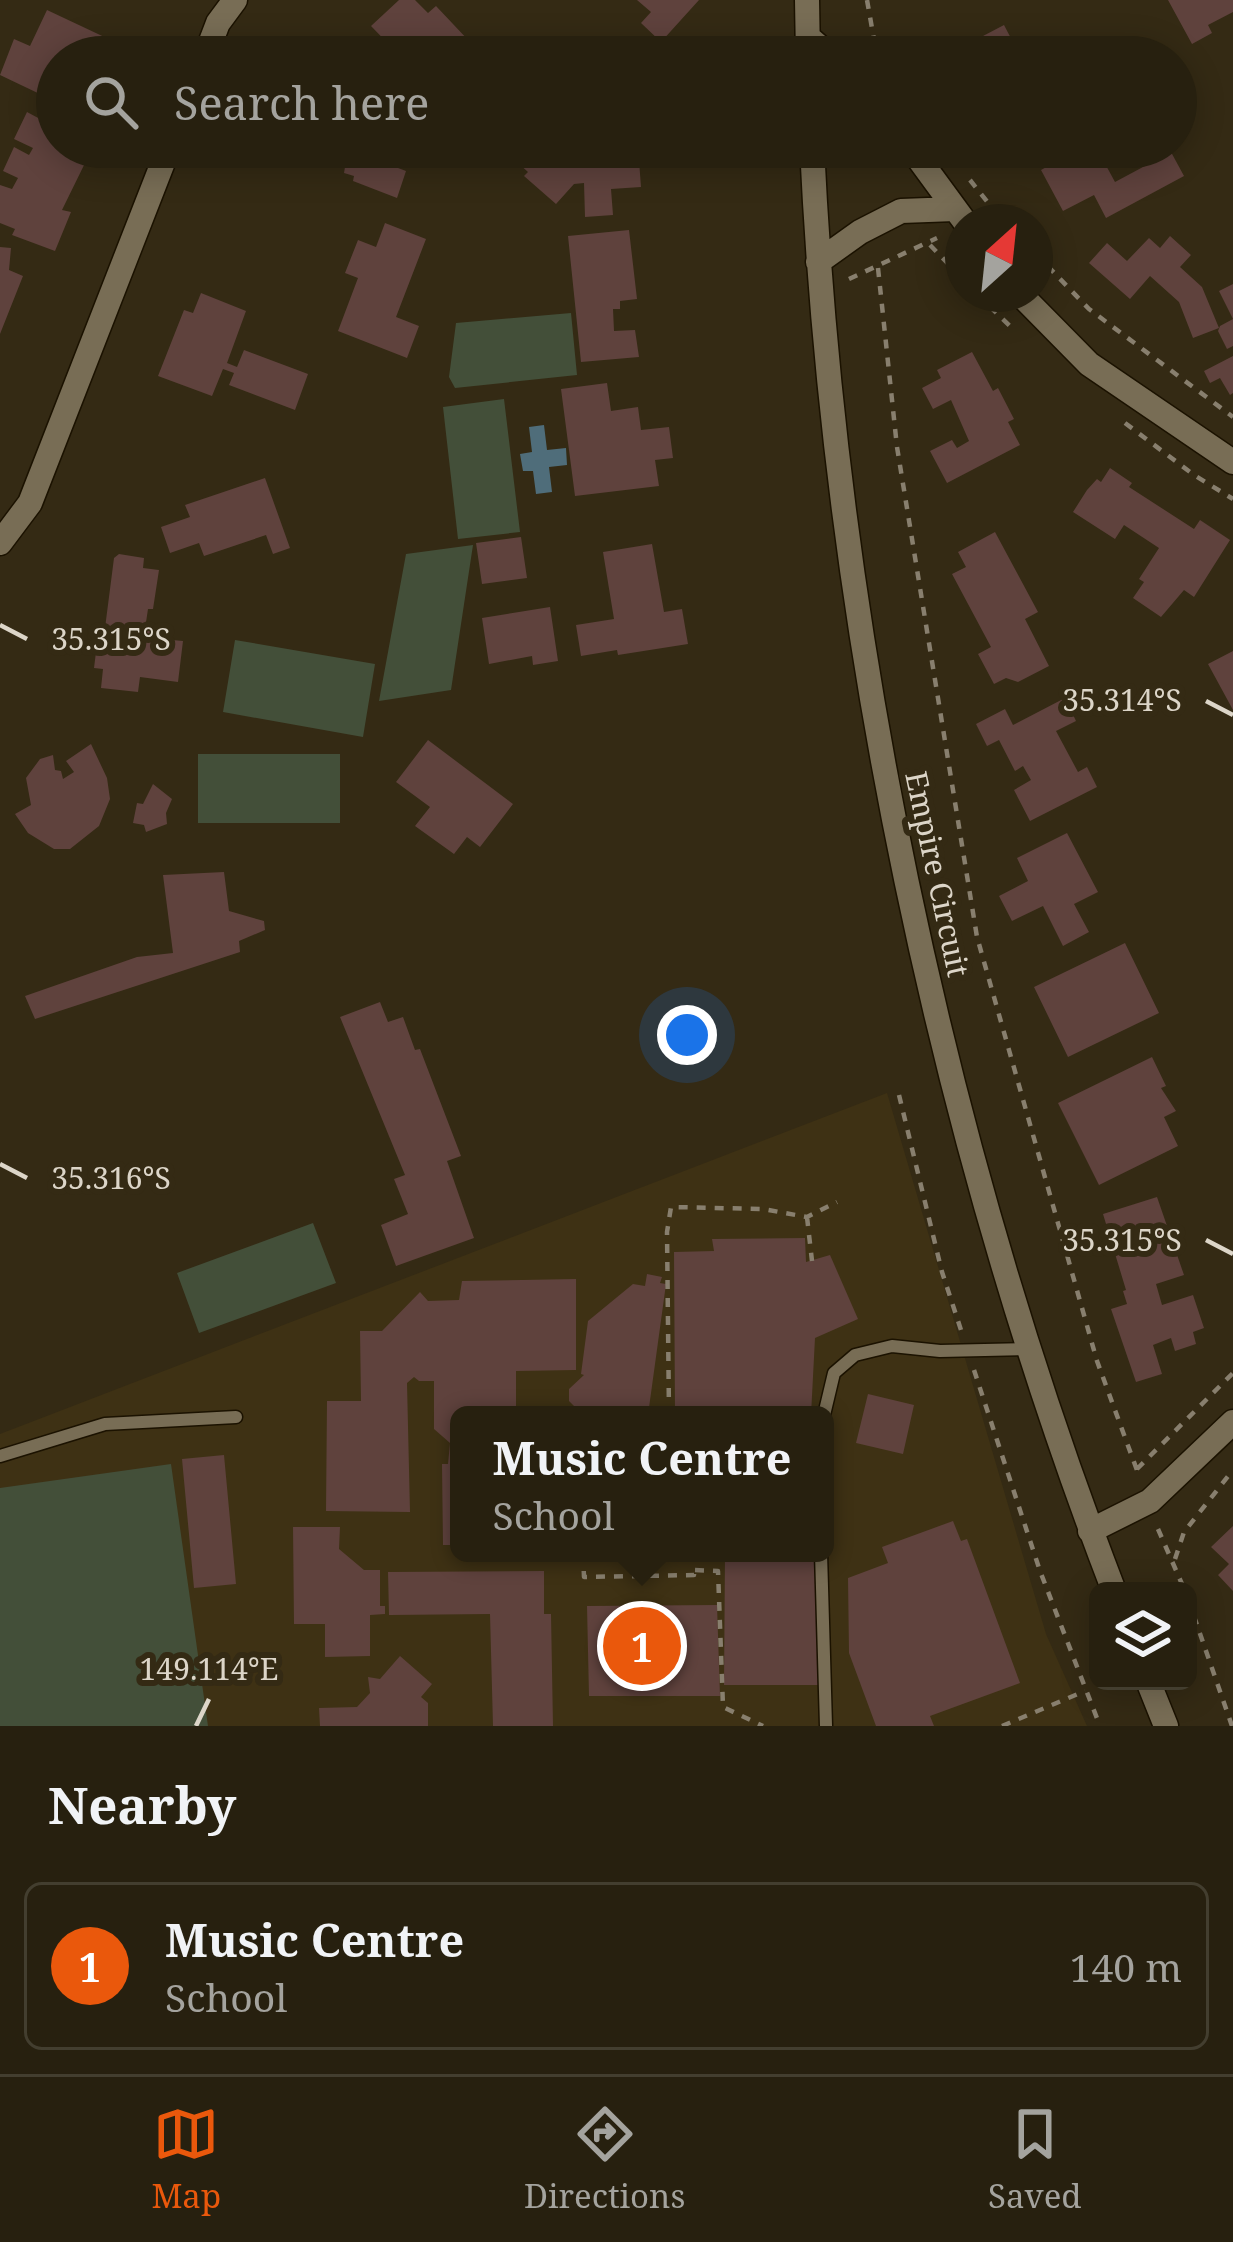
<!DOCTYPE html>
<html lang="en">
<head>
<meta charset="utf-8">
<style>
	body { margin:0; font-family:"Noto Serif",serif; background:#332d1d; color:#f1f3f6 }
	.controls { position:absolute; right:36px; bottom:36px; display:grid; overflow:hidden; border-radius:18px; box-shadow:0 6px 30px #0003 }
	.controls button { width:108px; height:108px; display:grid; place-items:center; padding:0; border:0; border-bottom:3px solid #433e2f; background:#27200f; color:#f1f3f6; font:60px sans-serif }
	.compass { position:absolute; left:945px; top:204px; width:108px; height:108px; border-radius:50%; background:#27200f; box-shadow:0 6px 30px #0003; rotate:27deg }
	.you { position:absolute; left:687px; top:1035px; width:42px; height:42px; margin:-30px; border:9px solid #fff; border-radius:50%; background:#1a73e8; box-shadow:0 0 0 18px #1a73e833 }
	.badge { display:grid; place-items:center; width:78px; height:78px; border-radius:50%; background:#ea580c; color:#fff; font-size:39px; font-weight:700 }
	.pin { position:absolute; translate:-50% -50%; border:6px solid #fff; box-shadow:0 3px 12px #0006 }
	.popup { position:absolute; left:450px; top:1406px; width:384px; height:156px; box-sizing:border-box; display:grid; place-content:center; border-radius:18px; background:#27200f; filter:drop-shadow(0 3px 9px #0005); font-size:39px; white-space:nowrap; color:#a4a39e }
	.popup b { font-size:45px; color:#f1f3f6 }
	.popup::after { content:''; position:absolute; left:50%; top:100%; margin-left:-24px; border:24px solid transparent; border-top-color:#27200f }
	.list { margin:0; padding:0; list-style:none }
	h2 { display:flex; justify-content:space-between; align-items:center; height:156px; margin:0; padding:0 48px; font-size:51px }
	h2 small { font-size:39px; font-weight:400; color:#a4a39e }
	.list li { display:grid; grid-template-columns:78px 1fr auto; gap:36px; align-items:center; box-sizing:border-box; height:168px; margin:0 24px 24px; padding:0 24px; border:3px solid #433e2f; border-radius:18px }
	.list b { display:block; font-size:45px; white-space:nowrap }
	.list p { margin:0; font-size:39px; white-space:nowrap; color:#a4a39e }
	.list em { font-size:39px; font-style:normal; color:#a4a39e }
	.icon { flex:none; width:66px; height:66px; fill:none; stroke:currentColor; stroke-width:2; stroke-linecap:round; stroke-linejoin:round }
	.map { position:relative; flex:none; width:1233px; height:1726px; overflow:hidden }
	.search { position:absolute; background:#27200f; box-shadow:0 6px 30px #0003; left:36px; right:36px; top:36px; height:132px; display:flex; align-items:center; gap:30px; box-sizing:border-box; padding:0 42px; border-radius:66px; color:#a4a39e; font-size:45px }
	.sheet { height:348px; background:#27200f }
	nav { display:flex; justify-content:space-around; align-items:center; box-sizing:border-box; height:168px; border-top:3px solid #433e2f; background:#27200f; font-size:33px; color:#a4a39e }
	nav a { display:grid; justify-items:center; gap:6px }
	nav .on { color:#ea580c }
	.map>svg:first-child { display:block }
</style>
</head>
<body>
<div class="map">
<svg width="1233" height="1726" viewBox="0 0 1233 1726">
	<rect width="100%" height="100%" fill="#342a14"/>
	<path fill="#3e3114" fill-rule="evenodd" d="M887,1093L1046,1634L1087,1726H0V1434ZM459,1415H825V1553H459Z"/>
	<path fill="#434f39" d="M571,313L577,375L455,388L449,377L456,323Z
		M504,399L520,532L458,539L443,407Z
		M473,545L451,690L379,701L406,554Z
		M235,640L375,664L363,737L223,712Z
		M198,754H340V823H198Z
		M313,1223L336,1283L199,1333L177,1273Z
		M171,1464L208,1726H0V1488Z"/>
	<path fill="#4f6d7a" d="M544,425L547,450L566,448L567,465L549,467L552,492L536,494L533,471H523L520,454L532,452L529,427Z"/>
	<path fill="#5f423d" d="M399,0H415L428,13L436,6L470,42L454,57H401L371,26Z
		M637,0H699L661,42L641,23L651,12Z
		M1168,0H1233V12L1208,25L1212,33L1192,44Z
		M47,10L132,50L129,57H57V96L46,91L44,96L0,75L14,39L30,46Z
		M1004,25L1015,46L1010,48L1015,57H968L962,47Z
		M27,112L57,128V147H67L87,159L62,210L71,212L55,251L12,235L15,229L0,223V185L12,189L18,178L3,171L14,147L29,155L33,148L14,139Z
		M275,147H367L361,154L406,171L397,198L353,181L354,176L344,173L345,167L333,164L328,168Z
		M531,147H556L574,162H583L582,148L638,147L641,187L611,189L613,215L585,217L584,183L574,184L556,204L524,176L528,172L517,162Z
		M1043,147H1096L1115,182L1171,152L1184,176L1106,218L1094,195L1063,211L1041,170L1050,165Z
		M385,223L426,239L396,317L419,326L407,358L338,331L358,278L345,273L358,240L376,247Z
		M629,230L637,299L620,301V309H613L614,331L635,330L639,357L581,362L568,236Z
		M1170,236L1191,255L1180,267L1202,287L1219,328L1193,338L1179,302L1150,276L1130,299L1089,263L1107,243L1127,261L1149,238L1160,248Z
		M0,247L11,248L9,270L23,276L0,334Z
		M1233,284V346L1227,349L1218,331L1220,326L1233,319L1219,291Z
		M201,293L246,311L227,363L237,367L244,350L308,374L295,410L229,385L234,373L223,369L212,396L158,376L184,310L193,313Z
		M972,352L993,391L998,388L1014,419L1008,422L1020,445L947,483L930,451L952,440L957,448L969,441L951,400L933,409L922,388L941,378L937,370Z
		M1233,356V393L1230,395L1220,378L1210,383L1204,371Z
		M607,383L611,411L638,407L641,430L669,427L673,458L655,460L659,486L575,496L561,389Z
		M1110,468L1132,483L1129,487L1194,529L1200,520L1230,540L1194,597L1184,590L1161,617L1133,598L1144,582L1139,579L1159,548L1124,525L1115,539L1073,512L1087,490L1097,479L1101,482Z
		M265,478L290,548L273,554L266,535L204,556L199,543L170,553L161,527L190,517L185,505Z
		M995,532L1038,612L1025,619L1049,666L1018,682L1006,678L994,684L978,654L991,647L952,574L966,567L958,552Z
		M521,537L527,578L482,584L476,543Z
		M652,544L664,612L682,609L688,644L618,655L617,650L581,656L576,625L614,619L603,552Z
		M119,554L144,558L143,568L159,570L153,609H148L145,629L154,630L161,639L183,641L178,682L140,677L138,692L101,688L103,669L94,668L99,628H105L114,558Z
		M550,607L558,661L533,665L532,656L489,664L482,618Z
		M1233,651V710L1208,664Z
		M1065,698L1076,721L1056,731L1078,772L1087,767L1097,787L1030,821L1014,790L1031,780L1023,766L1015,771L999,740L987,746L976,724L1005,709L1013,725Z
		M428,740L513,804L480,847L467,837L454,854L415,826L430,807L396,782Z
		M91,744L107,778L110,799L99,826L70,849H54L28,833L15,814L31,805L26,778L40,759L53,755L55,770L61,771L63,779L74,772L66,761Z
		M153,784L172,799L166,813L167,824L146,832L144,825L133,823L137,803L143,804Z
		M1067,833L1098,892L1074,904L1089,932L1063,946L1043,906L1012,921L999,896L1028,881L1017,858Z
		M224,872L229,911L264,921L265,930L239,941L240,952L35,1019L25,996L137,957L173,953L163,875Z
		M1125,943L1159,1013L1068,1057L1034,987Z
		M380,1002L388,1022L403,1017L415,1050L420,1049L461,1156L447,1161L474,1238L396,1266L381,1225L408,1214L394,1179L405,1175L340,1017Z
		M1152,1057L1166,1086L1161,1088L1176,1111L1164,1117L1178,1146L1099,1185L1058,1103Z
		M1157,1197L1184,1275L1156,1284L1162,1305L1193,1295L1204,1328L1193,1332L1196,1344L1175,1351L1171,1338L1153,1345L1162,1374L1136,1382L1111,1309L1127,1304L1123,1291L1126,1290L1103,1214Z
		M805,1238L806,1262L830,1255L858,1319L815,1338L811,1415H675L674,1252L714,1251L712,1239Z
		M647,1274L662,1277L660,1283L666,1284L648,1415L592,1414L577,1409L569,1401V1389L584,1375L581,1374L588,1321L633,1284L645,1286Z
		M576,1279V1370L516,1371V1415H459V1545H443L442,1464H448L450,1443L434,1429V1381H419L414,1377L407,1383L410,1512L326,1511L327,1401H361L360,1331H382L420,1292L428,1301L459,1300L462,1281Z
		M868,1394L914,1405L903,1454L856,1443Z
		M224,1455L236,1584L194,1588L182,1459Z
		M953,1521L961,1541L967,1539L1020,1683L930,1716L934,1726H876L849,1653L848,1578L888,1563L882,1547Z
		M1233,1526V1591L1218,1575L1229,1564L1211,1547Z
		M293,1527H340L339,1549L364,1570H380V1606H385V1614L370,1615V1656L325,1657V1624H294Z
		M725,1553H816L818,1685H724Z
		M544,1571V1614H551L553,1726H493L490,1614L389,1615L388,1572Z
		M717,1605L720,1696H589L587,1606Z
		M400,1656L432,1684L421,1697L428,1703V1726H320L319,1708L357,1707L370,1693L368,1677L380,1679Z"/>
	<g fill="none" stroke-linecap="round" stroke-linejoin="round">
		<g stroke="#1b1200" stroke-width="15">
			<path id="lane" d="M824,1415L834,1373L855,1355L892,1346L940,1351L1031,1349
				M0,1456L105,1424L236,1417
				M821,1553L826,1726"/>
		</g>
		<g stroke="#1b1200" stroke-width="27">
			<path id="street" d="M807,0L808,57
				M808,37L831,57
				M205,57L218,23L235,0
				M812,147C835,630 940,1139 1114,1591
				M910,147L965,222
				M818,262L860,232L901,211L955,209
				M1020,294L1089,364L1233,462
				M0,543L30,503L169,147
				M1090,1531L1150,1501L1233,1422
				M1148,1681L1166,1726"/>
		</g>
		<path stroke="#887f6e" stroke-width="4.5" stroke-dasharray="9 9" stroke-linecap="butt" d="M867,0L875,45L882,57
			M970,180L993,209L989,211
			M993,209L1006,222
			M930,245L963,279
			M1035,253L1089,309L1233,417
			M878,268L897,447L977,937L1097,1361L1138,1473
			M849,279L937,238
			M977,294L1015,331
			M1125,423L1194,475L1233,499
			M899,1095L942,1272L961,1330
			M807,1217L812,1261
			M974,1370L1040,1571L1100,1726
			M669,1415L667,1232L671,1207L763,1209L807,1217L837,1202
			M1137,1469L1233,1373
			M1158,1529L1185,1591
			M552,1553V1564
			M583,1553L584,1577L694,1575V1571
			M694,1553V1570L718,1571L723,1707L763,1726
			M1175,1559L1184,1532L1233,1470
			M1188,1599L1232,1726
			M1002,1726L1085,1691"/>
		<use href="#lane" stroke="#786d55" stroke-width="12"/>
		<use href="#street" stroke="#786d55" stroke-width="24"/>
	</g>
	<path fill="none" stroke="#dcd5c8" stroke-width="4.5" d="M0,625L27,639M1206,701L1233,715M0,1164L27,1178M1206,1240L1233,1254M196,1726L209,1699"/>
	<g text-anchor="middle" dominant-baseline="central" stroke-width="12" stroke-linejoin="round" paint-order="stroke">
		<g font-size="30" fill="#dcd5c8" stroke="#342a14">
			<text transform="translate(938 874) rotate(78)">Empire Circuit</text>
		</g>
	</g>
	<g font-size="30" text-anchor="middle" fill="#dcd5c8" stroke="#342a14" stroke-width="12" stroke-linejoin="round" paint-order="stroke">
		<text x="111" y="650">35.315°S</text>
		<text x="1122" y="711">35.314°S</text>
		<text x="111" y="1189">35.316°S</text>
		<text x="1122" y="1251">35.315°S</text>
		<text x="209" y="1680">149.114°E</text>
	</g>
</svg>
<div class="controls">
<button><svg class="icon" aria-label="layers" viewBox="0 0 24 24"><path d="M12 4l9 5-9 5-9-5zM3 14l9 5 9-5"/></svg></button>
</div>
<svg class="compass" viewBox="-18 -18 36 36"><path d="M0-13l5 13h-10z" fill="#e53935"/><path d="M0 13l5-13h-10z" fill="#a4a39e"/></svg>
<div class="you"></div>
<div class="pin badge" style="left:642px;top:1646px">1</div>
<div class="popup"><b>Music Centre</b>School</div>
<div class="search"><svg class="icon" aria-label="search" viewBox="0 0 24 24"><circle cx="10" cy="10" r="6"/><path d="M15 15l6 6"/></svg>Search here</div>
</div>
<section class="sheet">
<h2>Nearby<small></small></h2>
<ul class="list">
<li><span class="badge">1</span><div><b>Music Centre</b><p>School</p></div><em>140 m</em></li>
</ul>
</section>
<nav>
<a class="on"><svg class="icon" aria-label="map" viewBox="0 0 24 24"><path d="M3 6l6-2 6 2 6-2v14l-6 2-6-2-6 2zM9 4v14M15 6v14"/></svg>Map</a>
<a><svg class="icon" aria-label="directions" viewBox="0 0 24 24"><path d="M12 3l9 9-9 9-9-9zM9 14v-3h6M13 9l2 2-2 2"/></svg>Directions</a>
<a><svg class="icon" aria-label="saved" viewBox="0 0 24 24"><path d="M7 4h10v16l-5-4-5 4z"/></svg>Saved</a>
</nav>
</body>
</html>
